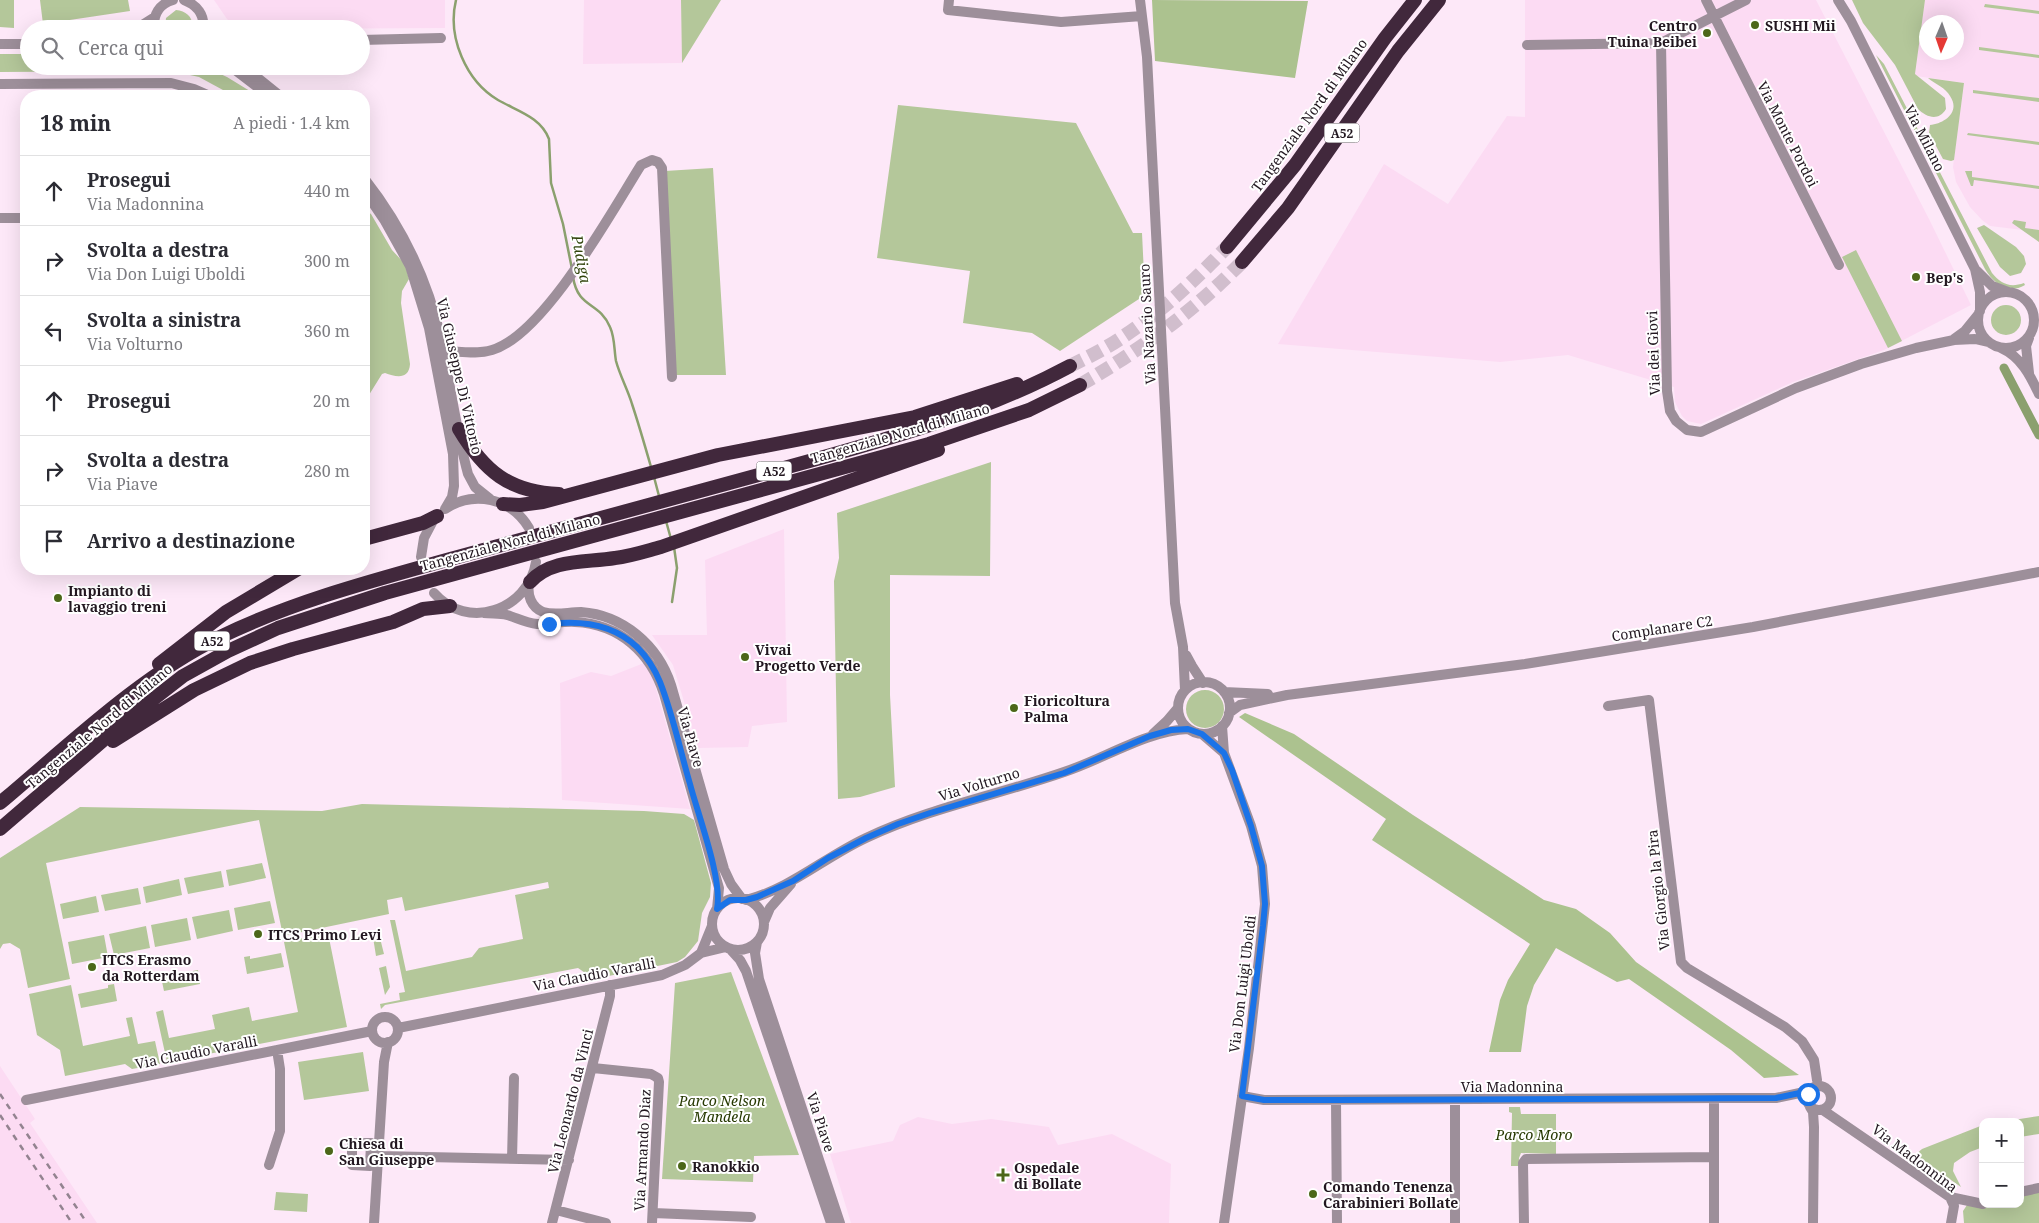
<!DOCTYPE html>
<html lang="it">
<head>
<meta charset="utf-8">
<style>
	body { margin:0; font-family:"Noto Serif",serif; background:#f2f2f3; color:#2b2b33 }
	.controls { position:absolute; right:15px; bottom:15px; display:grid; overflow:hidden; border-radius:10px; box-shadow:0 5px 20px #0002 }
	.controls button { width:45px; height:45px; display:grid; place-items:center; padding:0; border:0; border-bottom:1px solid #e1e1e2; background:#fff; color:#2b2b33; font:25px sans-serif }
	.compass { position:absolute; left:1919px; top:15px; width:45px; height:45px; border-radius:50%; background:#fff; box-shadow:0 5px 20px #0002; rotate:182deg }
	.stop { position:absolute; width:15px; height:15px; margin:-11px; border:4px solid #1a73e8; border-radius:50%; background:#fff }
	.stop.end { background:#1a73e8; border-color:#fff; box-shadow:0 1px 5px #0008 }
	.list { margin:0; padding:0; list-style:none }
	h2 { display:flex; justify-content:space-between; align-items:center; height:65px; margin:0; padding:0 20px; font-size:21px }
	h2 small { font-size:16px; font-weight:400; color:#7c7c81 }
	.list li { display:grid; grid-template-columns:32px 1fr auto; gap:15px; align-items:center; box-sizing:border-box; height:70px; padding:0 20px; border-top:1px solid #e1e1e2 }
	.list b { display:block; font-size:19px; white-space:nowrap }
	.list p { margin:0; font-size:16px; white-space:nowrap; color:#7c7c81 }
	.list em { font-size:16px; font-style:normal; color:#7c7c81 }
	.icon { flex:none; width:28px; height:28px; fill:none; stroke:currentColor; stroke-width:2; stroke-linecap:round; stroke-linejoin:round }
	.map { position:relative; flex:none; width:2039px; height:1223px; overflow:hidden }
	.search { position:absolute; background:#fff; box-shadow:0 5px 20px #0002; left:20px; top:20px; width:350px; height:55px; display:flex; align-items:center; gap:12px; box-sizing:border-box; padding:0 18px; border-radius:28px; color:#7c7c81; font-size:19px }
	.panel { position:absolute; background:#fff; box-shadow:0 5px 20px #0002; left:20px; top:90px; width:350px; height:485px; border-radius:20px }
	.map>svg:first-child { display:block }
</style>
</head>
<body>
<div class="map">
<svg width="2039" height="1223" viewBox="0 0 2039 1223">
	<rect width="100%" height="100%" fill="#fde8f8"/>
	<path fill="#fcdbf3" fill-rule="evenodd" d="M214,0H445V28L238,29L227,19Z
		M584,0H681L682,63L583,64Z
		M1525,0H1816L1929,219L1971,305L1884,350L1793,382L1701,424L1687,421L1682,416L1675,402L1674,387L1568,355L1500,362L1278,344L1384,164L1448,204L1507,116L1525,117Z
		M1925,0H2039V242L2023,230L1990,226L1982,220L1970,207L1956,182L1953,167L1964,83L1916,76L1915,74ZM1926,22H1956V52H1926Z
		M784,529L787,722L752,726L748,747L698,748L673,665L652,635H707L705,560Z
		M644,663L651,671L690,809L562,800L560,683L591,672L611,676Z
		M0,1066L35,1119L30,1123L97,1223H0Z
		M918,1117L952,1124L991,1119L1049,1127L1058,1145L1112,1134L1171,1164L1169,1223H851L830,1154L893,1141L900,1125Z"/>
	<path fill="#b4c79a" d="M0,0H14V28L0,27Z
		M40,0H128L130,11L43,24Z
		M681,0H721L682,63Z
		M1852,0H1925L1915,74L1945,98L1946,109C1939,121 1927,118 1918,109L1895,65L1863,23Z
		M1985,4L2039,11V14L1984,7Z
		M176,10C187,11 194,18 192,29H165L166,18Z
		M1979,47L2039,55V58L1979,50Z
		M0,54H29V66H203L227,77L258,96H234L199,77L172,71L0,72Z
		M1876,55L1884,64L1992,273C2001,284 2010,288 2024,283L2025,285C2008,295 1994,284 1985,269Z
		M1928,78L1964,83L1954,160L1951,161L1943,159L1929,133L1930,125C1944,124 1961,112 1950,96C1946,88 1935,84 1928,78Z
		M1973,90L2039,98V102L1973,93Z
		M898,105L1076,123L1133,233H1142L1145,295L1060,351L1032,333L963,323L970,271L877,258Z
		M1968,133L2039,142V145L1967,135Z
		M713,168L726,375H675L665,171Z
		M1965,171H1972V177L2039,186V189L1974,180L1973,186H1971Z
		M364,209L371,214L392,250L405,264L409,279L402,291L401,303L410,364C409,380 396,377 385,373L382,374L364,403Z
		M2014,220L2026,222L2025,228L2039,230V242L2012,223Z
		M1984,225L2016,247L2024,256L2026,264L2021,273L2010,276L2000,267L1977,228Z
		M1856,250L1902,341L1888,348L1842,257Z
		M1991 320a15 15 0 1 1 30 0a15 15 0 1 1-30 0Z
		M991,462L990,576L890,575V695L895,787L860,797L838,799L834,581L839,558L837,513Z
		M1186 709a19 19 0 1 1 38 0a19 19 0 1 1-38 0Z
		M362,804L644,811L684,814L694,820L711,883L710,897L702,913L698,941L685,957L677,962L594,979L578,968L385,1005L381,1009L380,1004L400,1000L399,993L405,992L390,920H395L406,971L472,957L479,948L523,939L515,895L549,888L548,882L405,911L402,897L387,900L389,914L283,936L259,820L46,863L70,979L28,988L20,949L10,943L3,944L0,949V858L80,807L322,811Z
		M262,863L266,878L229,886L226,870Z
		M221,871L224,887L188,894L184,878Z
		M179,879L182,895L146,903L143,887Z
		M138,888L141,904L105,911L101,895Z
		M96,896L99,912L63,919L60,904Z
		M270,901L275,923L238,930L234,908Z
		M229,910L233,931L197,939L192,917Z
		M187,918L191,940L155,947L151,925Z
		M146,926L150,948L114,955L109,934Z
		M378,930L384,954L376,956L372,931Z
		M328,933L347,1027L167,1062L156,1012L163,1010L169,1038L215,1029L212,1015L249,1007L252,1021L298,1012L284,942Z
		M104,935L108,957L72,964L68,942Z
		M281,953L284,967L247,974L244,957L250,956V959Z
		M386,966L390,987L385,995L379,968Z
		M198,970L200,984L164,991L161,977Z
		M731,972L799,1155L754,1156L753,1182L662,1179L675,983Z
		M114,984L117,1001L81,1008L78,994L108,988V985Z
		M71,985L83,1046L130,1036L126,1018L132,1017L138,1044L155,1041L160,1064L132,1069L125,1064L65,1076L60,1050L37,1035L29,994Z
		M363,1052L369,1091L304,1100L298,1062Z
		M1509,1107H1520L1521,1114H1556V1154L1521,1153L1519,1158V1166H1511L1512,1113L1509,1112Z
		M2039,1116V1134L2020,1137V1122H2001Z
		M1983,1125V1147L1970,1152L1954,1163L1953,1171L1961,1187L1915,1155L1922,1149Z
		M2039,1190V1223H1964L1963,1211L1967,1205L1984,1208L1994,1204H2020V1194Z
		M276,1192L308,1194L307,1212L274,1210Z"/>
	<path fill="#acc28f" d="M1152,0L1308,1L1295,78L1155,61Z
		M1245,713L1294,734L1413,815L1544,900L1576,909L1610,933L1636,962L1799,1075L1764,1078L1731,1050L1629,979L1617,982L1556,948L1534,985L1527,1006L1521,1052H1489L1500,1000L1508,980L1530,944L1372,840L1386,819L1239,717Z"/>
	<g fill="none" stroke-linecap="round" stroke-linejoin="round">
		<path stroke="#8ba06e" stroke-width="2.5" d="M456,0C447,37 466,81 498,100C517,111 541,117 549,139L551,183L563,224L572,269
			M573,277C578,309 599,301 610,327C615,338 614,350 616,361C620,376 628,390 632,404C639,425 645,446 651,467
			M654,477L659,496
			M666,521L671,539
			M672,602L677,568L674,547"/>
		<path stroke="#8ba06e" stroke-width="9" d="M2004,368L2039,435"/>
		<path stroke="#d1becd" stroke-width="14" stroke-dasharray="14 7" stroke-linecap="butt" d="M1070,366C1088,357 1107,348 1124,336C1162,311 1195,280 1227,247
			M1080,385C1139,351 1194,311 1242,262"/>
		<path stroke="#9d8f9a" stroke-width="10" d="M184,0C197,5 205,15 203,29
			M949,0L948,10L1061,22L1142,16
			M1140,0L1147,57L1175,603L1183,647L1185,690
			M1706,0L1839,265
			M1838,0L1851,21L1975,269L1980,292V311
			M136,29L155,17
			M154,29C153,15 159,4 173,0
			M361,40L441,38
			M1661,43L1667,391L1670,411L1676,421L1687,430L1701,432L1796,388L1861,364L1916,348L1954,340L1975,339L1988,342
			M0,44H29
			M1527,45L1661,43L1746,0
			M230,66L269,96
			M243,66L280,96
			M0,84L171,83L194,89L210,96
			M364,178C401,225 428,280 441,339C450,383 456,430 468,474L475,487L490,499
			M364,190L385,221L410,266L429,328L453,454L454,486L452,497L445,509
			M0,218H26
			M1977,271L1992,286L2008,292
			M1978 320a28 28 0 1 1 56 0a28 28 0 1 1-56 0Z
			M1954,339L1965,331L1978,315
			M2001,348C2021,357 2030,375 2039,394
			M443,351C459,351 476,355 492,350C544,335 612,211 641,165L652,160L658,162L662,168L672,377
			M2029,373L2026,346L2029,338
			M445,509C474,490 511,498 529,528
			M421,557L424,538L434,519
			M529,583C527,595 531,607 543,612C555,616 568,612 581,612C623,615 658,645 671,685L724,869L731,884L742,899
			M434,593C467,631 528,611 536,562
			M484,613C492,614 500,613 507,615C517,618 526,623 537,624C550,625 562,621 575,622C620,624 651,653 664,694L719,888L717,909
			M1186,655L1192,666L1203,683
			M1178 708a26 26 0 1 1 52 0a26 26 0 1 1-52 0Z
			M1224,692L1268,694
			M1608,706L1649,700L1681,962L1687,968L1785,1027L1802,1041L1814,1060L1817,1080
			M1229,713L1240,705L1287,695L1525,664L1753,627L2039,572
			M1222,726L1224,753L1251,826L1262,866L1265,904L1249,1048L1224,1223
			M1153,734L1167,721L1178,708
			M1202,734L1224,753
			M712 924a26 26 0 1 1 52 0a26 26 0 1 1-52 0Z
			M746,900C790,889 825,857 866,838C929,808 998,795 1064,772C1104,759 1146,731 1188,729
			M764,922L770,908L791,884
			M757,942L755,953L759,979L840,1223
			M730,949L740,960L746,971L831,1223
			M701,953L712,926
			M372 1030a13 13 0 1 1 26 0a13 13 0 1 1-26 0Z
			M398,1028L662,975L685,965L701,953L726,947
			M593,1068L651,1074L658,1078L659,1082L652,1223
			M1807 1098a12 12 0 1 1 24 0a12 12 0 1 1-24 0Z
			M1242,1096L1264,1100L1724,1098H1776L1809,1091
			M1714,1099V1223
			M26,1100L372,1031
			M1336,1100L1337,1223
			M1455,1100V1223
			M1810,1107L1813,1112L1814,1127L1813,1223
			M1823,1110L1950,1197L1954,1206L1951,1223
			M352,1143H371L370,1166L352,1165Z
			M378,1156L569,1160
			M512,1159L514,1078
			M269,1165L280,1131V1069L277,1050
			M2020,1192L2039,1188
			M1950,1197L1983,1204
			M556,1210L606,1223
			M653,1213L751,1217
			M374,1223L384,1062L388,1042
			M552,1223L610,996V985
			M1524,1223L1523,1163L1526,1159L1714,1157"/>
		<path stroke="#41283c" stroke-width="14" d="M1227,247L1295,165L1385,38L1415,0
			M1242,262L1288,208L1398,51L1439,0
			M459,429C484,471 509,492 559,494
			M503,504L520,505L543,502L718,455L915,417L1017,384
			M364,539L423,523L437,516
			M530,582C552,558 586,563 615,558C631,556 646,551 661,547L938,450
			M159,664L226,612L298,569
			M113,741L194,690L250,663L293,649L393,622L423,609L450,606
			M0,803C68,746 140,676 220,637C294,601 375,580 454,558C558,530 662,501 766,473C870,444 975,417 1070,366
			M0,829L129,718L183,676L228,651L278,628L385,593L929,444L1029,410L1080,385"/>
		<path stroke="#938390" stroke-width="2.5" stroke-dasharray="6 6" stroke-linecap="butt" d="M0,1094L87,1223
			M0,1115L72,1223"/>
	</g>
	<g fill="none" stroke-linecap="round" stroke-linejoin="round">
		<path stroke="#1a73e8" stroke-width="6" d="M549,624C581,620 613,624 637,647C647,657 655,670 660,682C673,715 680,750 690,784C698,815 723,880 717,909L730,900H746L757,897L793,881L828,858L866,838L898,824L930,813L1064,773L1150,736L1171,730L1188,729L1202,734L1216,746L1224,753L1232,770L1251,826L1262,866L1265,904L1263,926L1242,1096L1264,1100H1336L1776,1098L1809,1091L1808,1094"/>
	</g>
	<g fill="#4c6719" stroke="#fff" stroke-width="2">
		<circle cx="1755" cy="25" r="5"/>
		<circle cx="1707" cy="33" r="5"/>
		<circle cx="1916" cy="277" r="5"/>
		<circle cx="58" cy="598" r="5"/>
		<circle cx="745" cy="657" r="5"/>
		<circle cx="1014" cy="708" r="5"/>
		<circle cx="258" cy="934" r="5"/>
		<circle cx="92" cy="967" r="5"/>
		<circle cx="329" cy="1151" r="5"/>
		<circle cx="682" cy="1166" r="5"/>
		<path d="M1000.5 1167.5h5v5h5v5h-5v5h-5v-5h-5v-5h5z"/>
		<circle cx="1313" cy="1194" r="5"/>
	</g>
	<g text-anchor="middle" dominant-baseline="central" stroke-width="4" stroke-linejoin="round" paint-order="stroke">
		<g fill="#fff" stroke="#645d63" stroke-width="1">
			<rect x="1324.5" y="123.5" width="35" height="19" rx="4"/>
			<rect x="756.5" y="461.5" width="35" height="19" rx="4"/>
			<rect x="194.5" y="631.5" width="35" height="19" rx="4"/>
		</g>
		<g font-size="12" font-weight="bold" fill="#221720">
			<text x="1342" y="133">A52</text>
			<text x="774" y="471">A52</text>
			<text x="212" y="641">A52</text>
		</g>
		<g font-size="14" font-weight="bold" fill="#221720" stroke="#fff" text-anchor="start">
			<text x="1697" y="25" text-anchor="end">Centro<tspan x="1697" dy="16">Tuina Beibei</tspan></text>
			<text x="1765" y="25">SUSHI Mii</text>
			<text x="1926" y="277">Bep's</text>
			<text x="68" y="590">Impianto di<tspan x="68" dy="16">lavaggio treni</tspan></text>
			<text x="755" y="649">Vivai<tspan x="755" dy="16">Progetto Verde</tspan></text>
			<text x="1024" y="700">Fioricoltura<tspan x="1024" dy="16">Palma</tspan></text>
			<text x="268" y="934">ITCS Primo Levi</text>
			<text x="102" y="959">ITCS Erasmo<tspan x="102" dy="16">da Rotterdam</tspan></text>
			<text x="339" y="1143">Chiesa di<tspan x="339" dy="16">San Giuseppe</tspan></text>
			<text x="692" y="1166">Ranokkio</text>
			<text x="1014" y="1167">Ospedale<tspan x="1014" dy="16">di Bollate</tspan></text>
			<text x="1323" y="1186">Comando Tenenza<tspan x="1323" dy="16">Carabinieri Bollate</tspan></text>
		</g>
		<g font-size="14" fill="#221720" stroke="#fff">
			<text transform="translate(1309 115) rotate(-54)">Tangenziale Nord di Milano</text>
			<text transform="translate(1788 134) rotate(63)">Via Monte Pordoi</text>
			<text transform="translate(1925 138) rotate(63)">Via Milano</text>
			<text transform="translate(1147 324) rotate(-93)">Via Nazario Sauro</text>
			<text transform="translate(1653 353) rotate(-92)">Via dei Giovi</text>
			<text transform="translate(460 376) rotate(77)">Via Giuseppe Di Vittorio</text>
			<text transform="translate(900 433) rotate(-16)">Tangenziale Nord di Milano</text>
			<text transform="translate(510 542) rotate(-15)">Tangenziale Nord di Milano</text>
			<text transform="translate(1662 628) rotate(-9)">Complanare C2</text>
			<text transform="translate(99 726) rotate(-40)">Tangenziale Nord di Milano</text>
			<text transform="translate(691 737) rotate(74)">Via Piave</text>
			<text transform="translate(979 784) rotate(-17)">Via Volturno</text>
			<text transform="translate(1658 890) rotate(-96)">Via Giorgio la Pira</text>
			<text transform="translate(594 974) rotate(-11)">Via Claudio Varalli</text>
			<text transform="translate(1242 984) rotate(-83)">Via Don Luigi Uboldi</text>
			<text transform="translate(196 1052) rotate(-11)">Via Claudio Varalli</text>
			<text x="1512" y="1086">Via Madonnina</text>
			<text transform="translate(570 1101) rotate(-76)">Via Leonardo da Vinci</text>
			<text transform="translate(821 1122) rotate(72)">Via Piave</text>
			<text transform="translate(642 1150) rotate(-87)">Via Armando Diaz</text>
			<text transform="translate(1915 1158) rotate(37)">Via Madonnina</text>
		</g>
		<g font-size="14" font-style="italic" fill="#263800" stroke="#fff">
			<text x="722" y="1100">Parco Nelson<tspan x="722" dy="16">Mandela</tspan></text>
			<text x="1534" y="1134">Parco Moro</text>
		</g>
		<g font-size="15" font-style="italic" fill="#31440c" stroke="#fff">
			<text transform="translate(582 259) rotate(79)">Pudiga</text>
		</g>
	</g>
</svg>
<div class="controls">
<button>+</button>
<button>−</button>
</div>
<svg class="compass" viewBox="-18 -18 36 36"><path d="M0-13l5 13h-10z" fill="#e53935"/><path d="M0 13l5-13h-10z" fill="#7c7c81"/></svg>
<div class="stop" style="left:1808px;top:1094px"></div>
<div class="stop end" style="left:549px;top:624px"></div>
<div class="search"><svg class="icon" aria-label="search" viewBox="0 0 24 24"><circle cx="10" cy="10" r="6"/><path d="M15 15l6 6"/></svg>Cerca qui</div>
<section class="panel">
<h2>18 min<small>A piedi · 1.4 km</small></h2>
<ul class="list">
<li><svg class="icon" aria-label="ahead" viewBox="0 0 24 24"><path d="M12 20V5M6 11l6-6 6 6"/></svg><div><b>Prosegui</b><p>Via Madonnina</p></div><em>440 m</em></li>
<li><svg class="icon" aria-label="right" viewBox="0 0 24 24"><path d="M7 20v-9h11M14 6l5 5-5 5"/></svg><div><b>Svolta a destra</b><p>Via Don Luigi Uboldi</p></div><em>300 m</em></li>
<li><svg class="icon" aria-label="left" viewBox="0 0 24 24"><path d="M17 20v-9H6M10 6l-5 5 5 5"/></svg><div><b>Svolta a sinistra</b><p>Via Volturno</p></div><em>360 m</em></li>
<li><svg class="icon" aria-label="ahead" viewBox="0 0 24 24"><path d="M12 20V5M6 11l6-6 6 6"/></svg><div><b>Prosegui</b></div><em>20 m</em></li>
<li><svg class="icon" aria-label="right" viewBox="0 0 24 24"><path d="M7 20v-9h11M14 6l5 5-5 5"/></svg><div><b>Svolta a destra</b><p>Via Piave</p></div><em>280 m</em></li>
<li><svg class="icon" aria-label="arrive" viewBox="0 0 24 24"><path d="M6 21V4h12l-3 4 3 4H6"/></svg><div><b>Arrivo a destinazione</b></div></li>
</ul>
</section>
</div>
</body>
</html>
